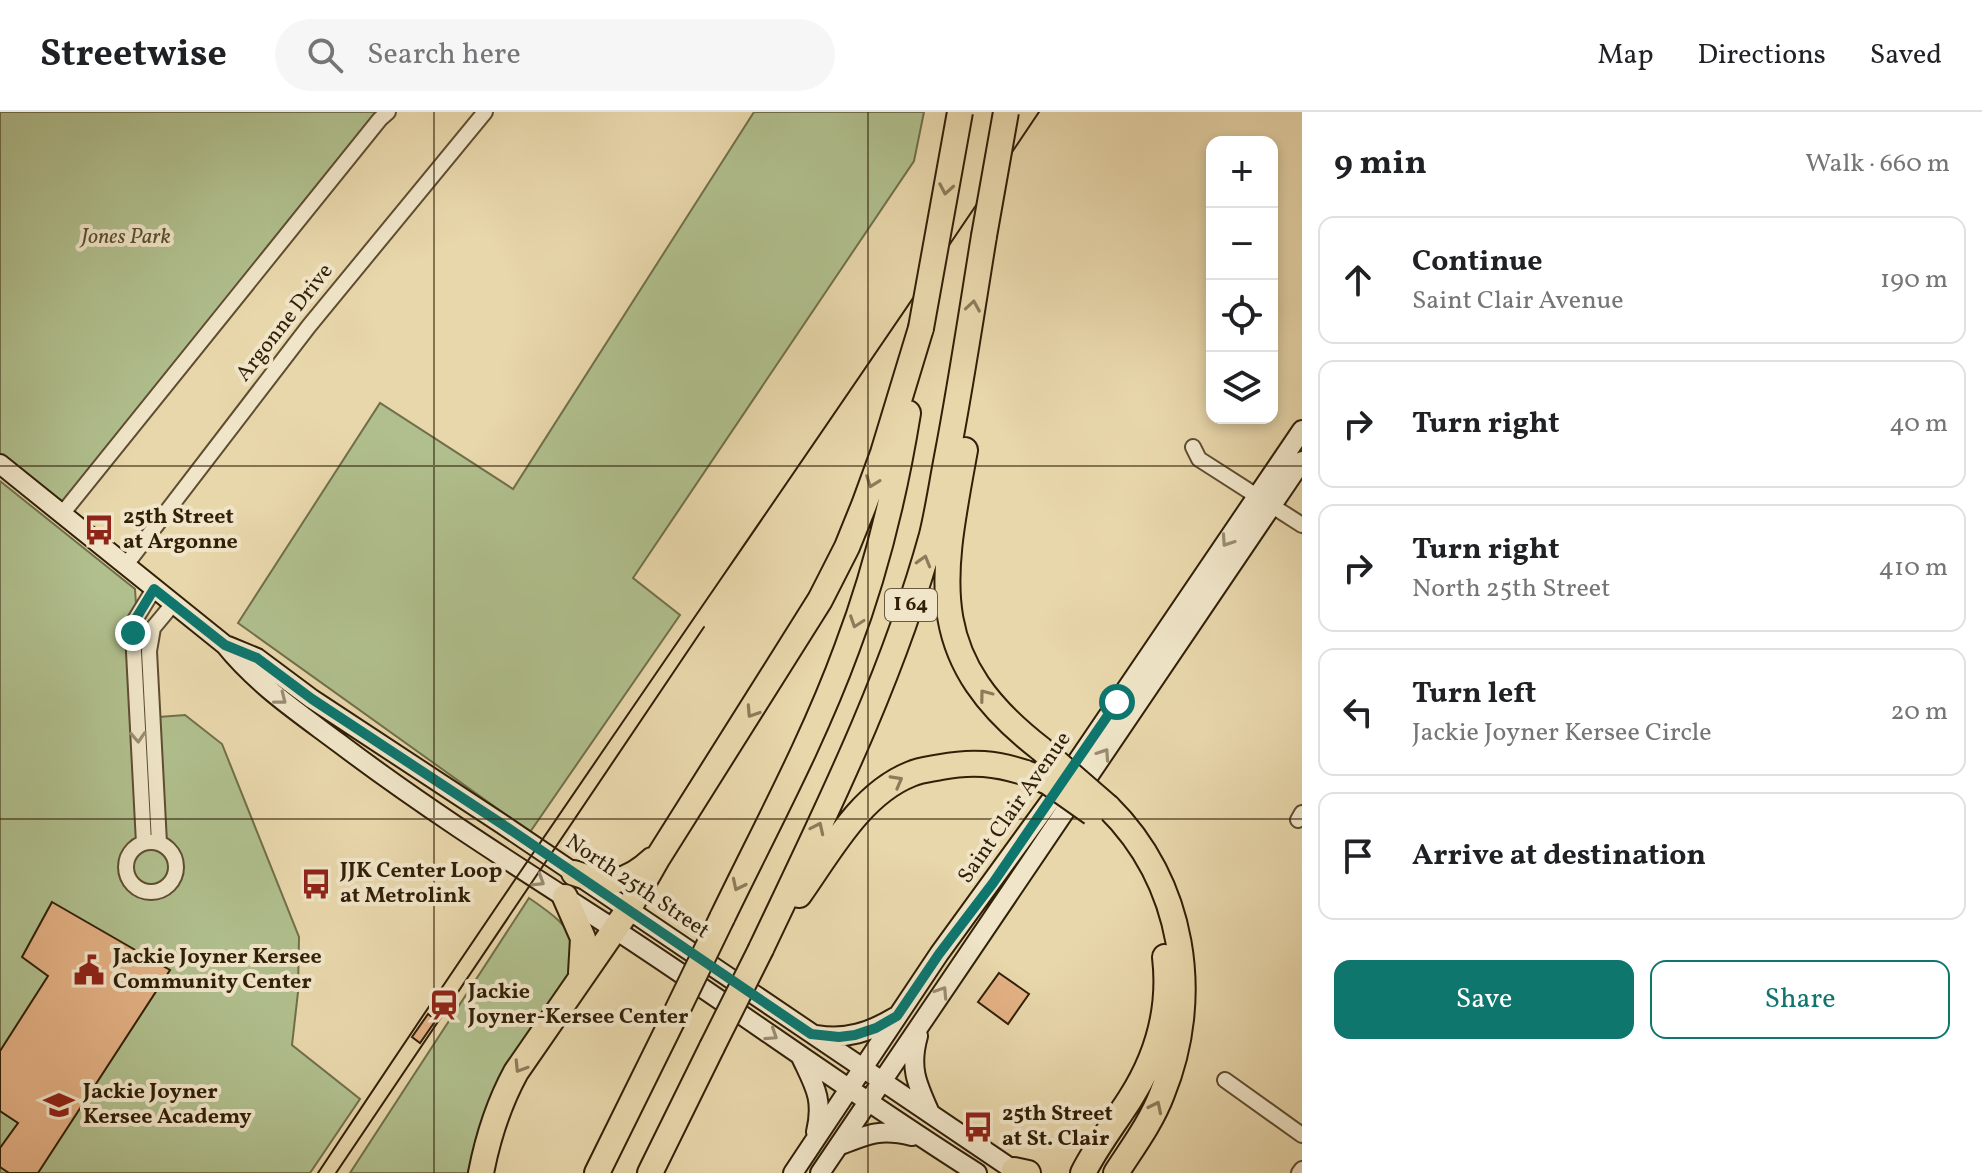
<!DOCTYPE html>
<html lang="en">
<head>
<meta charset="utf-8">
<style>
	body { margin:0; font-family:Vollkorn,serif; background:#f6f6f6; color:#202124 }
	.controls { position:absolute; right:24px; top:24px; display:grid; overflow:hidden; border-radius:16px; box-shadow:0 4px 12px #0003 }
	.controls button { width:72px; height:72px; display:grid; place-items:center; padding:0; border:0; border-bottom:2px solid #e0e0e0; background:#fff; color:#202124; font:40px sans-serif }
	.stop { position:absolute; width:24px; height:24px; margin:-18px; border:6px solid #0f766e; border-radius:50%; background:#fff }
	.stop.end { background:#0f766e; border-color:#fff; box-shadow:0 2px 8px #0008 }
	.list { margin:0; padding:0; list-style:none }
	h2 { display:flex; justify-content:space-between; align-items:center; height:104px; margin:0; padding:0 32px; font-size:34px }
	h2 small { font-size:26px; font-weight:400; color:#757577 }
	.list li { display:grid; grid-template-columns:52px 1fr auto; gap:24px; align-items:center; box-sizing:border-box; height:128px; margin:0 16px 16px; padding:0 16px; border:2px solid #e0e0e0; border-radius:16px }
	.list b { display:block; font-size:30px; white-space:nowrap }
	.list p { margin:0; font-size:26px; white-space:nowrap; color:#757577 }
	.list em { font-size:26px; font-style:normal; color:#757577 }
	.actions { display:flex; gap:16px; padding:24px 32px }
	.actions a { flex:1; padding:18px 0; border:2px solid #0f766e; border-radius:16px; text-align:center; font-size:28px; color:#0f766e }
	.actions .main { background:#0f766e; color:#fff }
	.icon { flex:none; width:44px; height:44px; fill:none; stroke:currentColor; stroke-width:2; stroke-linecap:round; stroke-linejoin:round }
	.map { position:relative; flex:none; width:1302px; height:1061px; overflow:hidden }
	header { display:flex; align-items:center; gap:48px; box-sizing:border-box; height:112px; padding:0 40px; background:#fff; border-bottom:2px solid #e0e0e0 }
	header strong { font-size:38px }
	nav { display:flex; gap:44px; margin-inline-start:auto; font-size:28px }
	.search { width:560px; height:72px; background:#f6f6f6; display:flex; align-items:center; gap:20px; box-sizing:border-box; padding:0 28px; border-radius:44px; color:#757577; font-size:30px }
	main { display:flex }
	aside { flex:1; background:#fff }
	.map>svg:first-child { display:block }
</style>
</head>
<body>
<header>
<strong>Streetwise</strong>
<div class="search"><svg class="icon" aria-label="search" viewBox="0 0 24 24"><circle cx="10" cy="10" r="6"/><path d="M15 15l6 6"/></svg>Search here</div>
<nav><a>Map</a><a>Directions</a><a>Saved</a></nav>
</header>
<main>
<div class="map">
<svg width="1302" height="1061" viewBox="0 0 1302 1061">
	<rect width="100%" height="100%" fill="#e8d7ab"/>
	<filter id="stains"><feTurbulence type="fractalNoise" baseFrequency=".0025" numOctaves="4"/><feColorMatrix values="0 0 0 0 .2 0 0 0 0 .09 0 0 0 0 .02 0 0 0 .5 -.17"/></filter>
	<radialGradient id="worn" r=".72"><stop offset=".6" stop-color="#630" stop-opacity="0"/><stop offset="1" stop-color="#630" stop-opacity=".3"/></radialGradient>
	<path fill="#b0bf8d" stroke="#706f4a" stroke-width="2" d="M0,0H388L62,402L0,346Z
		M754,0H924L914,49L633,466L680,503L530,720L238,511L380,291L513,377Z
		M0,369L135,477L136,492L126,517L132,607L185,603L222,632L299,825L298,880L292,933L360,987L310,1061H0Z
		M529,786C551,801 570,814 579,839L561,881L552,886L495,976L476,1030L469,1061H350Z"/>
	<path fill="#e3b184" stroke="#311f08" stroke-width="2" d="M52,790L170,858L38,1061H9L0,1055V1036L18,1011L0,999V939L48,864L22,845Z
		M999,861L1029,882L1008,912L978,890Z
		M428,902L436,908L420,931L412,925Z"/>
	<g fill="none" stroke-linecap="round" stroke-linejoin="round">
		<g stroke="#5f4d31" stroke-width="18">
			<path id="minor" d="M1193,335L1199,347L1302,413
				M62,402L380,7L388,0
				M125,454L309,214L485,0
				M1298,708L1302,701
				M126 755a25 25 0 1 1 50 0a25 25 0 1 1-50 0Z
				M144,731L133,521L135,508L154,477
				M159,731L149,539L153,516L173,492
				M1225,968L1302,1023
				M1299,1061L1302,1057"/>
		</g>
		<g stroke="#311f08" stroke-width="22">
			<path id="secondary" d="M0,352L225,533C257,573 299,601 339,631C425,696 515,753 605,811C730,892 850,981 977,1061
				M228,534L257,546L312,587L502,712L1018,1061
				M817,923C846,928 870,920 895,905
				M918,924C909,956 917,972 930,1001
				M800,943C814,973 824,986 816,1020
				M838,1034C868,1022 881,1016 912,1024
				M793,1061L939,842L1053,685L1302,318
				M820,1061L1302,349"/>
		</g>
		<g stroke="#311f08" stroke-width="28">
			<path id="motorway" d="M965,338C941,469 923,546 1041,637
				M1108,695C1184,770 1202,884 1162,982C1151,1011 1132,1036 1116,1061
				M574,761C608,773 625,773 652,748
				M799,783C829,741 860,682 911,662C920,658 931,657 941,655C972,649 996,651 1026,661
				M565,785L583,826L581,861
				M722,806C765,717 813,629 847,536C876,460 895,381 908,301
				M761,837C825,702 892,568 932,423C938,398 942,371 947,345C961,272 972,198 984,124
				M1014,1058L1028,1061
				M481,1061C488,1025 498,993 516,960L628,798L657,747L820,488L847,435L864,393L883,341L921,216
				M597,1061L675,903
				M650,1061L712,935
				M1083,1061C1096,1035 1114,1012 1130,987C1157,945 1171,896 1165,845"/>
		</g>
		<use href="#minor" stroke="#f0e5c8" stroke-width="14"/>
		<use href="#secondary" stroke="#f0e5c8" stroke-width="18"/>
		<use href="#motorway" stroke="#e8d7ab" stroke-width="24"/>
		<path stroke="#311f08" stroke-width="2" d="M318,1061C554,704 801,355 1039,0
			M336,1061L704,515"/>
		<g stroke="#311f08" stroke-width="28" stroke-linecap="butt">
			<path id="motorway-bridge" d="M984,124L1006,0
				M921,216L960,0
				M1041,637L1108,695
				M1026,661L1048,670L1092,701
				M675,903L722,806
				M712,935L761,837"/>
		</g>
		<use href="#motorway-bridge" stroke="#e8d7ab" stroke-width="24"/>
	</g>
	<defs><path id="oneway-chevron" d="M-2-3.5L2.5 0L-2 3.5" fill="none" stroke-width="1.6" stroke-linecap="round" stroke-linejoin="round" transform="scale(2)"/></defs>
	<g stroke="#8c7b5a">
		<use href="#oneway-chevron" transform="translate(946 77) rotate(100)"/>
		<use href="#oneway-chevron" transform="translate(973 194) rotate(-81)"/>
		<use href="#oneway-chevron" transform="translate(872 370) rotate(110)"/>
		<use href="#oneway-chevron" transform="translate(924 449) rotate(-74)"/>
		<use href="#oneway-chevron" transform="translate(856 510) rotate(109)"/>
		<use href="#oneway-chevron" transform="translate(985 583) rotate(-127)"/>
		<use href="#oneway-chevron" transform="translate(752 600) rotate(123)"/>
		<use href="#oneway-chevron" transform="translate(897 669) rotate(-29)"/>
		<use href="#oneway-chevron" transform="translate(818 716) rotate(-65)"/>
		<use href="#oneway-chevron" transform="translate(738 773) rotate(116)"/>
		<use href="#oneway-chevron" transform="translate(520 955) rotate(122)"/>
		<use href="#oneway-chevron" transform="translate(1156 995) rotate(-64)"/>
	</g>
	<g stroke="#9a8c72">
		<use href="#oneway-chevron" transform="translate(1227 429) rotate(124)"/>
		<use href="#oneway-chevron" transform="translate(281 587) rotate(38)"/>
		<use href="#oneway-chevron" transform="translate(138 625) rotate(87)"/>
		<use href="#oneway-chevron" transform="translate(1104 642) rotate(-56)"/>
		<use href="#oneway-chevron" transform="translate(539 769) rotate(32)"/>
		<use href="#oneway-chevron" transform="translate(942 880) rotate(-57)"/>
		<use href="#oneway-chevron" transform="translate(772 923) rotate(33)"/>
	</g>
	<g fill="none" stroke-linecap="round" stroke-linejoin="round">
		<path stroke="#0f766e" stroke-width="10" d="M133,521L135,508L154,477L225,533L257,546L312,587L502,712L811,922L839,925L855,923L876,916L897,904L939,842L993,771L1117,590"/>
	</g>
	<path fill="none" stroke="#311f08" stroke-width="2" stroke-opacity="0.55" d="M434,0V1061M868,0V1061M0,354H1302M0,707H1302"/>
	<defs>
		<g id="bus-bare" transform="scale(2.4)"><path d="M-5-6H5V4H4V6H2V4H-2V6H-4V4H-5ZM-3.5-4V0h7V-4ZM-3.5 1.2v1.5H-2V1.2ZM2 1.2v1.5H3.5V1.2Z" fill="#8f2418" stroke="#f0e5c8" stroke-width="2.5" paint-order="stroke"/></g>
		<g id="civic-bare" transform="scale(2.4)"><path d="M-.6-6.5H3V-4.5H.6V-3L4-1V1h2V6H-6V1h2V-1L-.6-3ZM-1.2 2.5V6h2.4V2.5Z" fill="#8f2418" stroke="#f0e5c8" stroke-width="2.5" paint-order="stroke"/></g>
		<g id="station-bare" transform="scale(2.4)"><path d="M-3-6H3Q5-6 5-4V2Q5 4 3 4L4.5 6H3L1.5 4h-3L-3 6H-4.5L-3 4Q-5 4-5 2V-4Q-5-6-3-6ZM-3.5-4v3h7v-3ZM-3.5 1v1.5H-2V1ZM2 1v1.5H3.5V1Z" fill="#8f2418" stroke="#f0e5c8" stroke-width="2.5" paint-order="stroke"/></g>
		<g id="school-bare" transform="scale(2.4)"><path d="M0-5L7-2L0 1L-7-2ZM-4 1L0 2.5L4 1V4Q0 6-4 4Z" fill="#8f2418" stroke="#f0e5c8" stroke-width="2.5" paint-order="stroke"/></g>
	</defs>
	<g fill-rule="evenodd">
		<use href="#bus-bare" x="99" y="418"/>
		<use href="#bus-bare" x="316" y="772"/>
		<use href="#civic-bare" x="89" y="858"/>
		<use href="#station-bare" x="444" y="893"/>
		<use href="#school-bare" x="59" y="993"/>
		<use href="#bus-bare" x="978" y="1015"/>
	</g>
	<g text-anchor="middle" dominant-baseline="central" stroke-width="8" stroke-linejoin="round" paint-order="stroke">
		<rect fill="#f0e5c8" stroke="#6a5a42" stroke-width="2" x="885" y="477" width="52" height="32" rx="6"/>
		<g font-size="20" font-weight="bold" fill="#311f08">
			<text x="911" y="493">I 64</text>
		</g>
		<g font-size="22" font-style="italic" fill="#574f30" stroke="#f0e5c8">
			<text x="126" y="125">Jones Park</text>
		</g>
		<g font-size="22" fill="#311f08" stroke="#f0e5c8">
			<text transform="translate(285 211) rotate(-52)">Argonne Drive</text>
			<text transform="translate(1015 696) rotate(-55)">Saint Clair Avenue</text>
			<text transform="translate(637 775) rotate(34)">North 25th Street</text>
		</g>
		<g font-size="22" font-weight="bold" fill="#311f08" stroke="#f0e5c8" text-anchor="start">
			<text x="123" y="405">25th Street<tspan x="123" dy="25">at Argonne</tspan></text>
			<text x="340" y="759">JJK Center Loop<tspan x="340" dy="25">at Metrolink</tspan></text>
			<text x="113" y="845">Jackie Joyner Kersee<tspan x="113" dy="25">Community Center</tspan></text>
			<text x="468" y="880">Jackie<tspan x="468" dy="25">Joyner-Kersee Center</tspan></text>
			<text x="83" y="980">Jackie Joyner<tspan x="83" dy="25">Kersee Academy</tspan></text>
			<text x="1002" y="1002">25th Street<tspan x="1002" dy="25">at St. Clair</tspan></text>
		</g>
	</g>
	<rect width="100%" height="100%" filter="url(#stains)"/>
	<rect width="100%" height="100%" fill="url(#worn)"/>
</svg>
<div class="controls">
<button>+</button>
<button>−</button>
<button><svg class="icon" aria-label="locate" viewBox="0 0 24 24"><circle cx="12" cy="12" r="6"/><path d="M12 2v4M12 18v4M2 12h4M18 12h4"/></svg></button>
<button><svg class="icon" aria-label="layers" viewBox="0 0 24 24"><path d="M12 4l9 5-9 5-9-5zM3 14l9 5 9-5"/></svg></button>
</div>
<div class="stop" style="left:1117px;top:590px"></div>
<div class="stop end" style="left:133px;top:521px"></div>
</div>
<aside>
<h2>9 min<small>Walk · 660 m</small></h2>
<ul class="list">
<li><svg class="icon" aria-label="ahead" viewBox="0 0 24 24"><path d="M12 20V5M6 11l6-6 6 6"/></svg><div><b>Continue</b><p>Saint Clair Avenue</p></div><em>190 m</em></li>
<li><svg class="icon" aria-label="right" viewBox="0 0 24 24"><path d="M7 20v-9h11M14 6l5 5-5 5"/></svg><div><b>Turn right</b></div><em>40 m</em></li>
<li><svg class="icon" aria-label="right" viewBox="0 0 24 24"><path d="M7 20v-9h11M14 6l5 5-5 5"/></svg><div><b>Turn right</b><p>North 25th Street</p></div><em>410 m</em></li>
<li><svg class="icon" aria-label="left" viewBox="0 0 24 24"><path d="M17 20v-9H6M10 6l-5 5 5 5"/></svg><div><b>Turn left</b><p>Jackie Joyner Kersee Circle</p></div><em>20 m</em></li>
<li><svg class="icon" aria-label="arrive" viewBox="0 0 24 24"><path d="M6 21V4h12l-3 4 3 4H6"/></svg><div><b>Arrive at destination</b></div></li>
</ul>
<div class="actions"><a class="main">Save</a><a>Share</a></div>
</aside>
</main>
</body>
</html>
